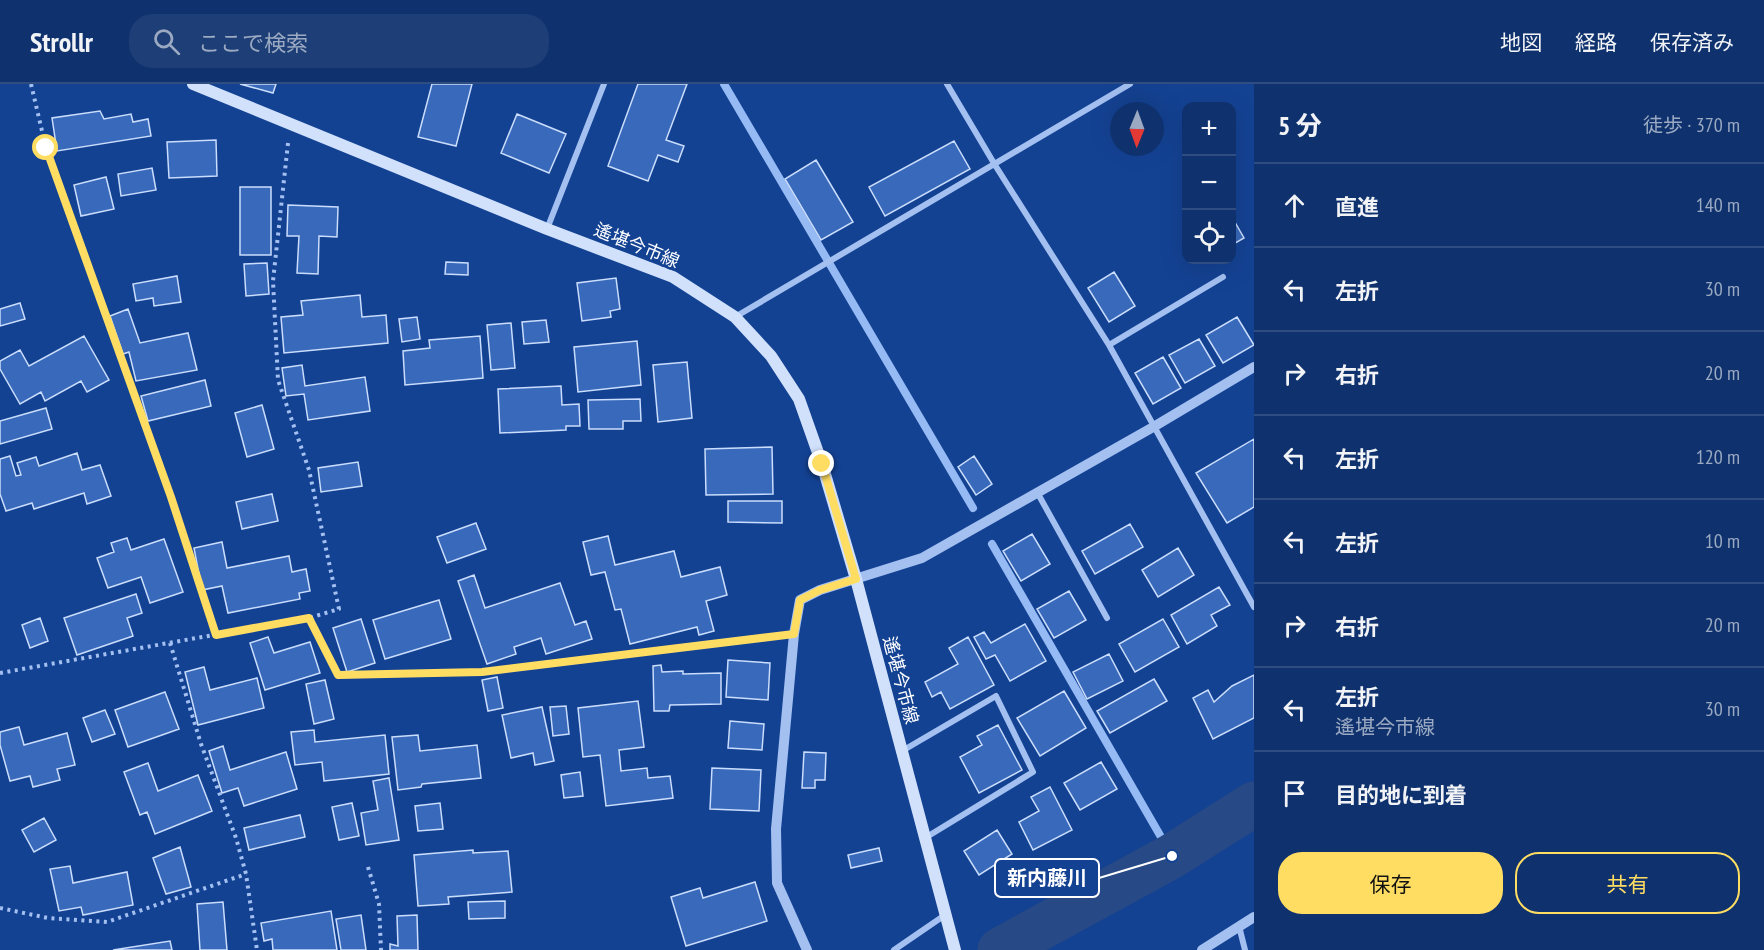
<!DOCTYPE html>
<html lang="ja">
<head>
<meta charset="utf-8">
<style>
	body { margin:0; font-family:"PT Sans Narrow","Noto Sans JP",sans-serif; background:#1d3e76; color:#f1f3f6 }
	.controls { position:absolute; right:18px; top:18px; display:grid; overflow:hidden; border-radius:12px; box-shadow:0 6px 24px #0002 }
	.controls button { width:54px; height:54px; display:grid; place-items:center; padding:0; border:0; border-bottom:2px solid #2f4d81; background:#0f326e; color:#f1f3f6; font:30px sans-serif }
	.compass { position:absolute; left:1110px; top:18px; width:54px; height:54px; border-radius:50%; background:#0f326e; box-shadow:0 6px 24px #0002; rotate:181deg }
	.stop { position:absolute; width:18px; height:18px; margin:-14px; border:4px solid #ffdd63; border-radius:50%; background:#fff }
	.stop.end { background:#ffdd63; border-color:#fff; box-shadow:0 2px 6px #0008 }
	.list { margin:0; padding:0; list-style:none }
	h2 { display:flex; justify-content:space-between; align-items:center; height:78px; margin:0; padding:0 24px; font-size:26px }
	h2 small { font-size:20px; font-weight:400; color:#9baac2 }
	.list li { display:grid; grid-template-columns:39px 1fr auto; gap:18px; align-items:center; box-sizing:border-box; height:84px; padding:0 24px; border-top:2px solid #2f4d81 }
	.list b { display:block; font-size:22px; white-space:nowrap }
	.list p { margin:0; font-size:20px; white-space:nowrap; color:#9baac2 }
	.list em { font-size:20px; font-style:normal; color:#9baac2 }
	.actions { display:flex; gap:12px; padding:18px 24px }
	.actions a { flex:1; padding:14px 0; border:2px solid #ffdd63; border-radius:24px; text-align:center; font-size:21px; color:#ffdd63 }
	.actions .main { background:#ffdd63; color:#111 }
	.icon { flex:none; width:33px; height:33px; fill:none; stroke:currentColor; stroke-width:2; stroke-linecap:round; stroke-linejoin:round }
	.map { position:relative; flex:none; width:1254px; height:866px; overflow:hidden }
	header { display:flex; align-items:center; gap:36px; box-sizing:border-box; height:84px; padding:0 30px; background:#0f326e; border-bottom:2px solid #2f4d81 }
	header strong { font-size:28px }
	nav { display:flex; gap:33px; margin-inline-start:auto; font-size:21px }
	.search { width:420px; height:54px; background:#1d3e76; display:flex; align-items:center; gap:15px; box-sizing:border-box; padding:0 21px; border-radius:24px; color:#9baac2; font-size:22px }
	main { display:flex }
	aside { flex:1; background:#0f326e }
	.map>svg:first-child { display:block }
</style>
</head>
<body>
<header>
<strong>Strollr</strong>
<div class="search"><svg class="icon" aria-label="search" viewBox="0 0 24 24"><circle cx="10" cy="10" r="6"/><path d="M15 15l6 6"/></svg>ここで検索</div>
<nav><a>地図</a><a>経路</a><a>保存済み</a></nav>
</header>
<main>
<div class="map">
<svg width="1254" height="866" viewBox="0 0 1254 866">
	<rect width="100%" height="100%" fill="#144293"/>
	<g fill="none" stroke-linecap="round" stroke-linejoin="round">
		<path stroke="#95baf4" stroke-width="8" d="M724,0L973,424
			M992,460L1172,772"/>
		<path stroke="#274985" stroke-width="45" d="M1000,866L1172,772L1254,720"/>
	</g>
	<path fill="#3869ba" stroke="#caddfc" stroke-width="1.5" d="M240,0H276L273,9Z
		M432,0H472L456,62L418,53Z
		M638,0H687L666,56L684,62L678,78L658,71L648,97L608,82Z
		M100,27L104,35L131,30L133,38L148,35L151,52L57,67L52,34Z
		M517,30L566,50L549,89L501,69Z
		M216,56L217,92L169,94L167,58Z
		M954,57L970,85L885,132L869,103Z
		M816,76L853,138L821,156L785,95Z
		M152,84L156,106L121,112L118,90Z
		M106,93L114,125L81,132L74,101Z
		M240,103H271V171H240Z
		M288,121L338,123L337,153L319,152L318,190L297,189L299,152H287Z
		M1232,133L1244,154L1232,161Z
		M446,178L468,179V191L445,190Z
		M267,179L269,210L246,212L244,180Z
		M1114,188L1135,222L1109,238L1088,204Z
		M177,192L181,218L154,222L153,214L136,217L133,200Z
		M616,194L620,225L610,227L611,233L582,237L577,199Z
		M360,211L362,233L386,231L388,259L284,269L281,233L303,231L301,217Z
		M20,219L25,235L0,242V225Z
		M128,225L140,259L188,249L197,286L136,297L129,268L123,270L110,232Z
		M417,233L420,255L402,258L399,235Z
		M1237,233L1254,261L1223,279L1206,251Z
		M546,236L549,258L524,260L522,238Z
		M511,239L515,284L491,286L487,241Z
		M84,252L109,296L87,308L81,297L45,317L41,308L20,320L0,285V277L20,266L29,282Z
		M480,252L483,294L405,301L403,267L430,264L429,256Z
		M1199,255L1215,282L1185,299L1169,271Z
		M637,257L641,301L578,308L574,263Z
		M1163,273L1181,304L1153,320L1135,289Z
		M687,278L692,334L658,338L653,281Z
		M302,281L305,302L365,293L370,327L308,336L304,310L286,312L282,284Z
		M205,296L211,322L148,337L141,312Z
		M561,302L562,321L579,320L580,342H566V346L500,349L498,305Z
		M640,315L641,337H623V345H589L588,316Z
		M262,321L274,365L247,373L235,329Z
		M46,324L52,345L0,360V337Z
		M1254,355V423L1227,439L1196,389Z
		M772,363L773,410L706,411L705,365Z
		M77,369L82,386L100,381L111,412L87,420L84,409L34,425L32,419L6,427L0,410V375L10,372L16,392L21,391L17,379L36,373L39,382Z
		M974,372L992,400L976,411L958,383Z
		M358,378L362,402L321,408L318,384Z
		M272,410L278,437L242,445L236,418Z
		M728,417H782V439L728,438Z
		M476,439L486,465L447,479L437,453Z
		M1130,440L1143,463L1095,490L1082,467Z
		M1032,450L1050,480L1021,497L1003,467Z
		M608,452L615,481L674,467L681,493L720,483L727,511L706,517L714,547L699,551L697,543L630,560L621,525L615,526L605,488L591,491L583,458Z
		M127,454L131,466L164,455L183,508L150,519L141,493L108,504L97,474L114,468L111,459Z
		M222,458L227,484L289,472L292,488L306,485L310,507L299,509L300,515L228,529L222,502L202,506L194,464Z
		M1178,464L1194,491L1158,513L1142,486Z
		M474,491L485,524L560,499L575,541L586,537L592,555L546,570L541,554L514,563L516,570L487,580L458,497Z
		M1219,503L1230,521L1211,531L1217,542L1187,560L1171,531Z
		M1069,507L1086,536L1054,554L1037,525Z
		M136,510L142,529L127,534L133,552L77,571L64,534Z
		M439,516L451,555L385,575L373,536Z
		M40,534L48,557L30,564L22,541Z
		M361,535L375,579L347,588L333,544Z
		M1163,535L1179,563L1135,588L1119,560Z
		M1025,540L1046,577L1010,597L995,571L986,575L974,553L984,548L991,559Z
		M268,553L274,569L310,558L320,589L265,606L250,559Z
		M968,553L994,601L950,625L941,608L932,613L925,598L958,580L949,564Z
		M1109,570L1123,597L1087,615L1073,588Z
		M728,576L770,579L768,616L726,613Z
		M661,581L662,588L683,587V590L721,589V620L670,621L669,627H654L653,582Z
		M204,583L210,606L257,594L264,624L198,641L185,588Z
		M1254,591V634L1213,655L1193,614L1208,606L1214,618L1232,602Z
		M497,593L503,624L488,627L482,596Z
		M1154,595L1167,617L1110,649L1097,627Z
		M325,596L334,635L314,640L306,600Z
		M1064,607L1086,644L1040,672L1017,634Z
		M165,608L179,645L128,663L115,626Z
		M638,617L644,663L619,666L621,687L647,684L648,694L670,692L673,714L606,722L600,671L583,673L578,624Z
		M566,622L569,650L553,652L550,623Z
		M542,623L554,677L535,681L533,669L511,674L502,631Z
		M105,626L115,650L92,658L83,634Z
		M730,637L764,640L762,666L728,664Z
		M998,641L1022,686L979,709L960,673L982,661L977,652Z
		M19,643L24,661L67,649L75,681L57,685L60,696L33,703L30,692L10,697L0,661V648Z
		M314,646L315,658L385,651L389,690L324,697L322,678L295,681L291,648Z
		M418,651L420,667L477,661L481,694L422,700L421,703L398,706L392,653Z
		M223,662L230,686L286,668L297,705L244,722L238,704L222,709L209,667Z
		M804,668L826,669L825,696H815V704H802Z
		M1101,678L1117,705L1080,726L1064,699Z
		M148,679L158,707L198,691L212,727L155,750L147,728L140,731L124,688Z
		M712,684L761,686L759,727L710,725Z
		M580,688L583,712L564,714L561,691Z
		M389,694L399,756L366,761L361,729L378,726L373,697Z
		M1050,703L1072,746L1033,766L1019,738L1039,727L1031,713Z
		M352,719L359,752L339,756L332,723Z
		M440,719L443,745L418,747L415,722Z
		M300,731L305,753L249,766L244,744Z
		M44,734L56,756L34,768L22,746Z
		M997,746L1012,770L979,791L964,767Z
		M180,763L191,803L166,810L153,774Z
		M879,764L882,777L851,784L848,771Z
		M473,766V769L508,767L512,808L448,813L449,820L418,822L414,771Z
		M70,782L73,799L127,788L133,821L83,831L81,823L59,827L50,785Z
		M755,798L767,837L686,862L671,813L700,804L703,814Z
		M505,817V834L469,835L468,818Z
		M223,818L227,866H200L197,820Z
		M331,827L337,866H273L272,855L264,857L261,839Z
		M361,831L366,866H341L336,835Z
		M417,831L418,866H390V860L398,862L397,832Z
		M170,857L172,866H113Z"/>
	<g fill="none" stroke-linecap="round" stroke-linejoin="round">
		<path stroke="#a3c0f1" stroke-width="4" stroke-dasharray="3 4.5" stroke-linecap="butt" d="M31,0L46,64L171,413L216,551
			M288,59L273,197L278,296L309,386L339,525L309,534
			M170,559L201,660L236,754L246,790L257,866
			M0,589L309,534L338,591L482,588L776,553
			M368,783L379,820L381,866
			M0,824L48,834L107,838L246,790"/>
		<path stroke="#a3c0f1" stroke-width="6" d="M947,0L995,81L1109,261L1254,523
			M547,145L604,0
			M735,233L1130,0
			M1109,261L1223,193
			M1037,408L1107,534
			M902,667L996,612L1033,688L925,754
			M1239,842L1245,866
			M894,866L945,831"/>
		<path stroke="#a3c0f1" stroke-width="10" d="M807,866L777,799L776,745L794,550L800,516L820,506L922,474L1155,342L1254,283
			M1202,866L1254,833"/>
		<path stroke="#d1e1fc" stroke-width="12" d="M193,0L547,145L673,193L735,233L771,272L799,315L822,380L856,495L955,866"/>
	</g>
	<g fill="none" stroke-linecap="round" stroke-linejoin="round">
		<path stroke="#ffdd63" stroke-width="8" d="M46,64L171,413L216,551L309,534L338,591L482,588L794,550L800,516L820,506L856,495L822,380"/>
	</g>
	<g text-anchor="middle" dominant-baseline="central" stroke-width="5" stroke-linejoin="round" paint-order="stroke">
		<g font-size="18" fill="#fff" stroke="#144293">
			<text transform="translate(637 161) rotate(22)">遙堪今市線</text>
			<text transform="translate(901 596) rotate(75)">遙堪今市線</text>
		</g>
	</g>
	<path fill="none" stroke="#fff" stroke-width="2" d="M1172 772L1099 794"/>
	<circle fill="#fff" stroke="#144293" stroke-width="2" cx="1172" cy="772" r="6"/>
	<rect fill="#144293" stroke="#fff" stroke-width="2" x="995" y="775" width="104" height="38" rx="6"/>
	<g font-size="20" text-anchor="middle" font-weight="bold" fill="#fff">
		<text x="1047" y="801">新内藤川</text>
	</g>
</svg>
<div class="controls">
<button>+</button>
<button>−</button>
<button><svg class="icon" aria-label="locate" viewBox="0 0 24 24"><circle cx="12" cy="12" r="6"/><path d="M12 2v4M12 18v4M2 12h4M18 12h4"/></svg></button>
</div>
<svg class="compass" viewBox="-18 -18 36 36"><path d="M0-13l5 13h-10z" fill="#e53935"/><path d="M0 13l5-13h-10z" fill="#9baac2"/></svg>
<div class="stop" style="left:46px;top:64px"></div>
<div class="stop end" style="left:822px;top:380px"></div>
</div>
<aside>
<h2>5 分<small>徒歩 · 370 m</small></h2>
<ul class="list">
<li><svg class="icon" aria-label="ahead" viewBox="0 0 24 24"><path d="M12 20V5M6 11l6-6 6 6"/></svg><div><b>直進</b></div><em>140 m</em></li>
<li><svg class="icon" aria-label="left" viewBox="0 0 24 24"><path d="M17 20v-9H6M10 6l-5 5 5 5"/></svg><div><b>左折</b></div><em>30 m</em></li>
<li><svg class="icon" aria-label="right" viewBox="0 0 24 24"><path d="M7 20v-9h11M14 6l5 5-5 5"/></svg><div><b>右折</b></div><em>20 m</em></li>
<li><svg class="icon" aria-label="left" viewBox="0 0 24 24"><path d="M17 20v-9H6M10 6l-5 5 5 5"/></svg><div><b>左折</b></div><em>120 m</em></li>
<li><svg class="icon" aria-label="left" viewBox="0 0 24 24"><path d="M17 20v-9H6M10 6l-5 5 5 5"/></svg><div><b>左折</b></div><em>10 m</em></li>
<li><svg class="icon" aria-label="right" viewBox="0 0 24 24"><path d="M7 20v-9h11M14 6l5 5-5 5"/></svg><div><b>右折</b></div><em>20 m</em></li>
<li><svg class="icon" aria-label="left" viewBox="0 0 24 24"><path d="M17 20v-9H6M10 6l-5 5 5 5"/></svg><div><b>左折</b><p>遙堪今市線</p></div><em>30 m</em></li>
<li><svg class="icon" aria-label="arrive" viewBox="0 0 24 24"><path d="M6 21V4h12l-3 4 3 4H6"/></svg><div><b>目的地に到着</b></div></li>
</ul>
<div class="actions"><a class="main">保存</a><a>共有</a></div>
</aside>
</main>
</body>
</html>
